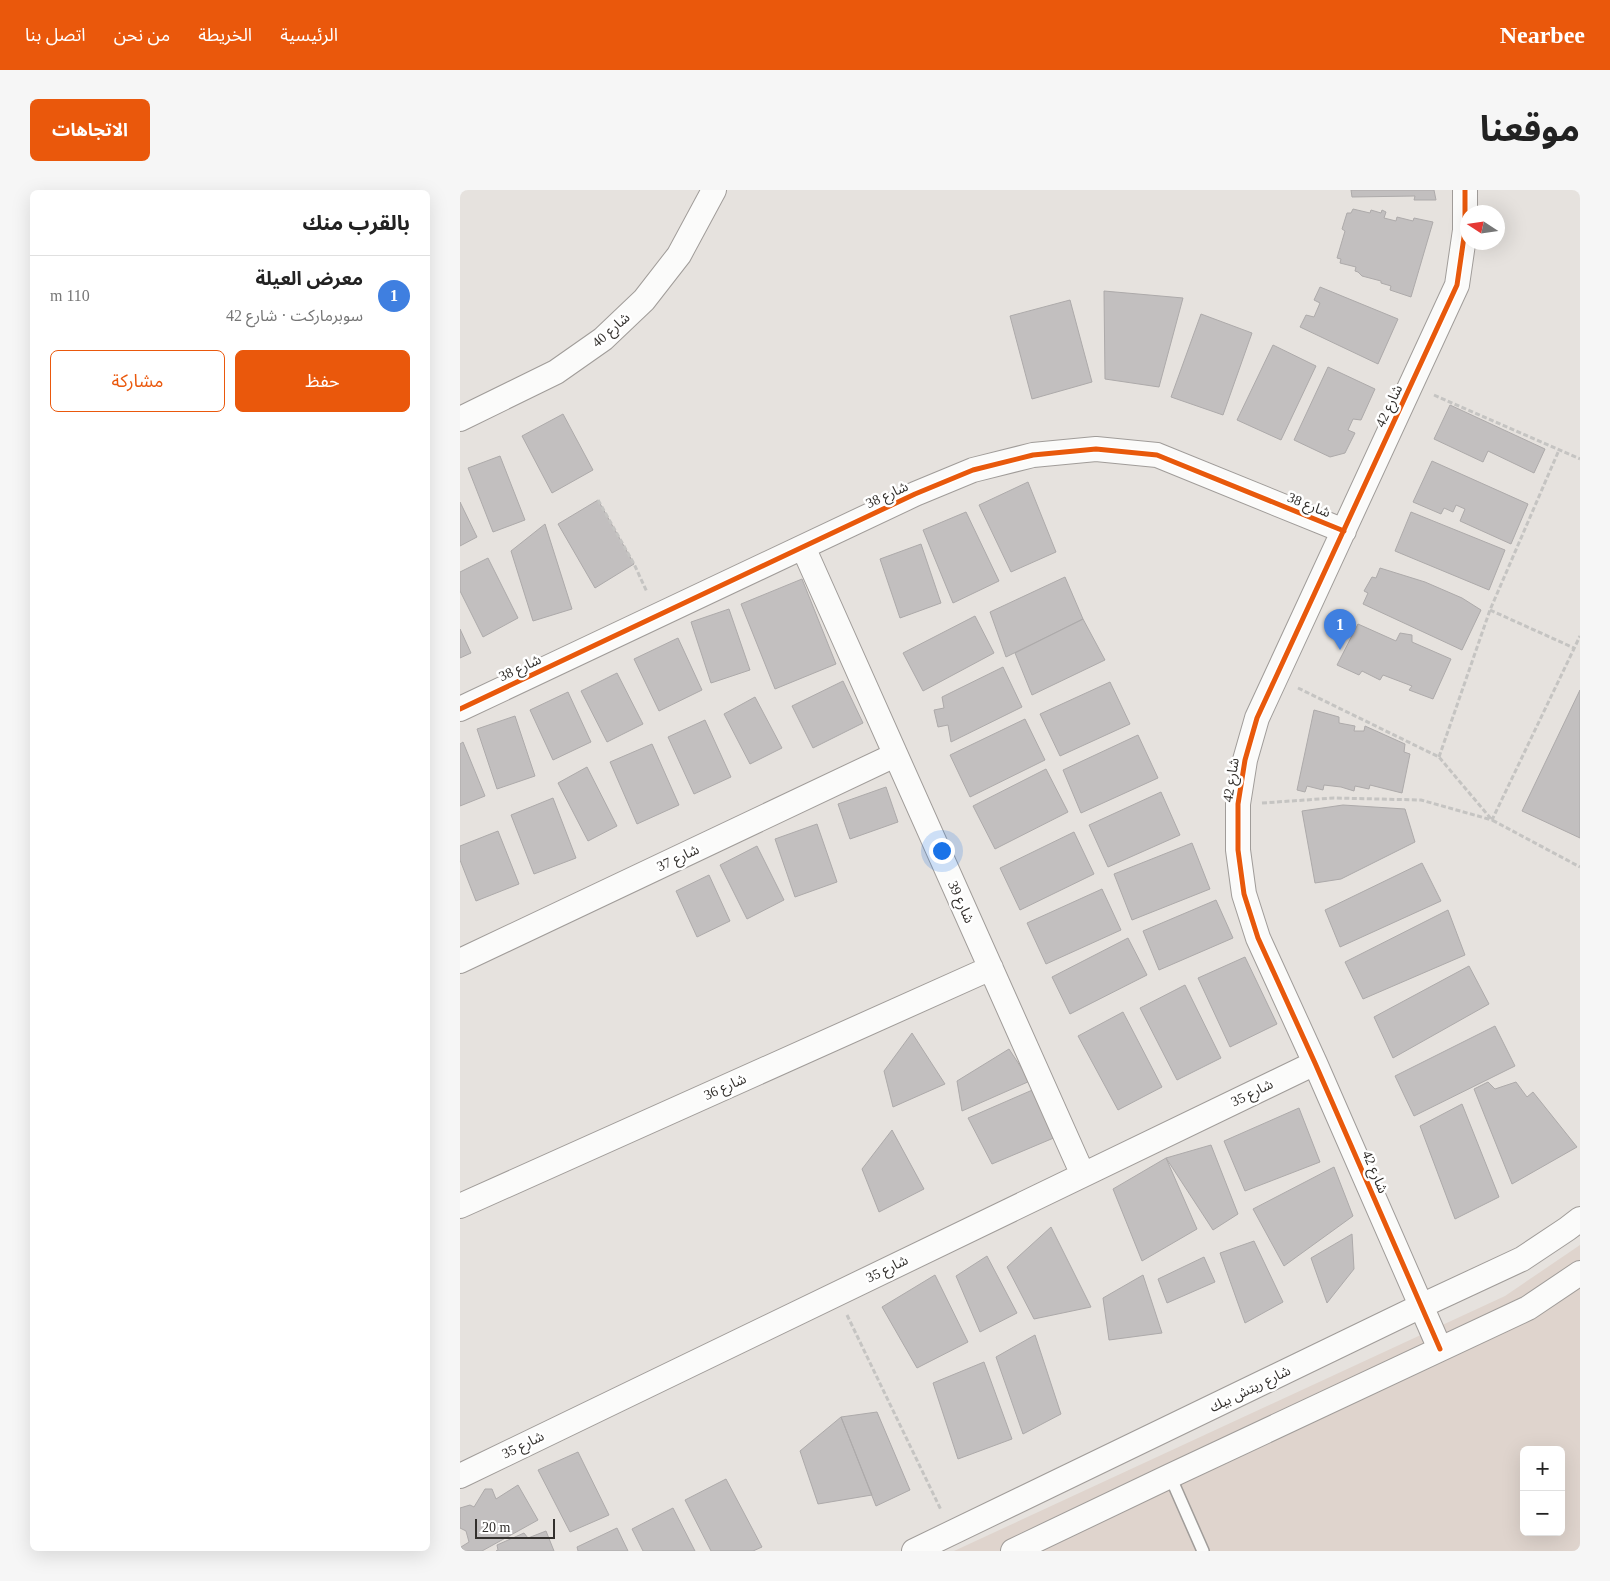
<!DOCTYPE html>
<html lang="ar">
<head>
<meta charset="utf-8">
<style>
	body { margin:0; font-family:"Times New Roman","Noto Sans Arabic",serif; background:#f6f6f6; color:#222; direction:rtl }
	.controls { position:absolute; right:15px; bottom:15px; display:grid; overflow:hidden; border-radius:8px; box-shadow:0 5px 20px #0002 }
	.controls button { width:45px; height:45px; display:grid; place-items:center; padding:0; border:0; border-bottom:1px solid #e0e0e0; background:#fff; color:#222; font:25px sans-serif }
	.compass { position:absolute; left:1000px; top:15px; width:45px; height:45px; border-radius:50%; background:#fff; box-shadow:0 5px 20px #0002; rotate:282deg }
	.scale { position:absolute; left:15px; bottom:12px; width:80px; box-sizing:border-box; padding-left:5px; border:2px solid #33302d; border-top:0; font-size:14px; line-height:18px; white-space:nowrap; color:#33302d; -webkit-text-stroke:4px #fff; paint-order:stroke }
	.you { position:absolute; left:481px; top:660px; width:18px; height:18px; margin:-12px; border:4px solid #fff; border-radius:50%; background:#1a73e8; box-shadow:0 0 0 8px #1a73e833 }
	.badge { display:grid; place-items:center; width:32px; height:32px; border-radius:50%; background:#ea580c; color:#fff; font-size:16px; font-weight:700 }
	.pin { position:absolute; translate:-50% -41px; filter:drop-shadow(0 1px 2px #0008) }
	.pin::after { content:''; position:absolute; top:26px; width:18px; height:15px; background:inherit; clip-path:polygon(0 0,100% 0,50% 100%) }
	.list { margin:0; padding:0; list-style:none }
	h2 { display:flex; justify-content:space-between; align-items:center; height:65px; margin:0; padding:0 20px; font-size:21px }
	h2 small { font-size:16px; font-weight:400; color:#767676 }
	.list li { display:grid; grid-template-columns:32px 1fr auto; gap:15px; align-items:center; box-sizing:border-box; height:80px; padding:0 20px; border-top:1px solid #e0e0e0 }
	.list b { display:block; font-size:19px; white-space:nowrap }
	.list p { margin:0; font-size:16px; white-space:nowrap; color:#767676 }
	.list em { font-size:16px; font-style:normal; color:#767676 }
	.actions { display:flex; gap:10px; padding:15px 20px }
	.actions a { flex:1; padding:11px 0; border:1px solid #ea580c; border-radius:8px; text-align:center; font-size:18px; color:#ea580c }
	.actions .main { background:#ea580c; color:#fff }
	.map { position:relative; flex:none; width:1120px; height:1361px; overflow:hidden; direction:ltr; border-radius:8px }
	header { display:flex; align-items:center; gap:30px; box-sizing:border-box; height:70px; padding:0 25px; background:#ea580c; color:#fff }
	header strong { font-size:24px }
	nav { display:flex; gap:28px; margin-inline-start:auto; font-size:18px }
	.intro { display:flex; align-items:center; justify-content:space-between; box-sizing:border-box; height:120px; padding:0 30px }
	h1 { margin:0; font-size:35px }
	.button { padding:12px 22px; border-radius:8px; background:#ea580c; color:#fff; font-size:18px; font-weight:700 }
	main { display:flex; gap:30px; padding:0 30px }
	aside { flex:1; background:#fff; border-radius:8px; box-shadow:0 5px 20px #0002 }
	.map>svg:first-child { display:block }
</style>
</head>
<body>
<header>
<strong>Nearbee</strong>
<nav><a>الرئيسية</a><a>الخريطة</a><a>من نحن</a><a>اتصل بنا</a></nav>
</header>
<div class="intro"><h1>موقعنا</h1><a class="button">الاتجاهات</a></div>
<main>
<div class="map">
<svg width="1120" height="1361" viewBox="0 0 1120 1361">
	<rect width="100%" height="100%" fill="#e6e2de"/>
	<path fill="#dfd4cd" fill-rule="evenodd" d="M1120,1055V1361H494L1045,1106ZM1064,1260H1101V1342H1064Z"/>
	<path fill="#c2bfbf" stroke="#adaaaa" d="M891,0H974L976,10H954L955,6L892,7Z
		M893,19L910,23L911,20L921,23L922,20L926,22L924,28L936,31L937,27L953,31L954,28L973,32L951,107L930,100L931,96L921,93V91L902,86L898,82L895,81L896,77L880,73L881,69L877,68L885,41L882,39L887,23H891Z
		M860,97L938,129L918,174L840,137L846,125L854,127L860,113L854,110Z
		M644,101L723,108L699,197L645,189Z
		M610,110L632,192L572,209L550,126Z
		M741,124L792,143L763,225L711,207Z
		M813,155L856,176L821,250L777,230Z
		M868,177L915,199L901,230L893,229L888,240L895,243L885,263L870,267L834,250Z
		M990,215L1085,259L1074,283L1028,261L1023,272L974,249Z
		M103,224L133,280L92,303L62,246Z
		M40,266L65,330L33,342L8,278Z
		M972,271L1068,314L1051,354L1000,331L1005,319L996,315L993,322L984,318L981,324L953,312Z
		M568,292L596,362L551,382L519,315Z
		M138,310L174,374L135,398L98,334Z
		M0,312L17,347L0,356Z
		M506,322L539,391L493,413L463,340Z
		M951,322L1045,360L1029,400L935,361Z
		M85,334L112,419L73,431L51,361Z
		M461,354L481,413L440,428L420,369Z
		M28,368L58,428L23,447L0,401V382Z
		M920,378L965,392L1002,408L1021,420L1002,460L903,414L908,403L904,401L912,387L916,388Z
		M605,387L623,429L546,467L530,422Z
		M342,389L376,474L315,499L281,414Z
		M269,419L290,480L251,493L231,432Z
		M515,426L534,463L463,501L443,463Z
		M623,429L645,470L572,505L555,463Z
		M898,434L936,451L940,443L952,445V452L991,469L973,509L949,500L952,496L923,485L920,490L902,481L899,485L877,475Z
		M0,439L11,463L0,468Z
		M218,448L242,500L199,521L174,469Z
		M543,477L562,517L491,552L488,535L478,537L474,520L484,518L482,507Z
		M157,483L183,534L147,552L121,501Z
		M383,491L403,533L353,558L332,516Z
		M650,492L670,534L600,566L580,524Z
		M1120,500V648L1062,621Z
		M108,502L131,552L93,570L70,520Z
		M295,507L322,558L290,574L264,524Z
		M854,520L879,527V533L895,536L894,541H904L905,536L945,554L944,562L950,564L942,603L910,595L909,599L895,596L894,601L881,597L864,595L863,600L847,596L845,602L837,600Z
		M55,526L75,586L37,599L17,539Z
		M565,529L585,570L510,607L490,565Z
		M245,530L271,587L234,604L208,547Z
		M678,545L698,588L621,623L603,580Z
		M3,552L25,606L0,616V554Z
		M192,554L219,615L177,634L150,572Z
		M127,577L157,636L128,651L98,593Z
		M586,579L608,622L535,659L513,616Z
		M426,597L438,632L390,649L378,614Z
		M701,602L720,645L648,677L629,635Z
		M93,608L116,668L74,684L51,625Z
		M883,615L945,619L955,652L881,689L855,693L842,621Z
		M357,634L377,692L335,707L315,649Z
		M38,641L59,694L16,711L0,670V656Z
		M614,642L634,684L560,720L540,678Z
		M732,653L750,699L672,730L654,684Z
		M297,656L324,710L287,729L260,675Z
		M962,673L981,711L880,757L865,720Z
		M249,685L270,731L237,747L216,701Z
		M642,699L661,740L586,774L567,733Z
		M756,710L773,748L699,780L683,741Z
		M988,720L1005,765L903,809L885,772Z
		M668,748L687,785L610,824L592,787Z
		M785,767L817,834L770,857L738,788Z
		M1009,776L1029,814L933,868L914,827Z
		M725,795L761,868L717,890L680,818Z
		M663,822L702,897L658,920L618,846Z
		M1035,836L1055,876L954,926L935,886Z
		M452,843L485,894L433,917L424,881Z
		M549,859L570,891L502,921L497,891Z
		M1028,892L1035,899L1056,892L1067,907L1073,902L1117,957L1052,994L1014,899Z
		M577,898L596,947L532,974L508,928Z
		M1002,914L1039,1007L995,1029L960,936Z
		M839,918L860,972L785,1001L764,951Z
		M432,940L464,999L419,1022L402,979Z
		M751,955L778,1024L753,1040L706,968Z
		M706,968L737,1039L682,1071L653,999Z
		M874,977L893,1026L824,1076L793,1019Z
		M591,1037L631,1117L574,1129L547,1077Z
		M892,1044L894,1079L867,1113L851,1068Z
		M794,1051L823,1112L785,1133L760,1063Z
		M527,1066L557,1123L520,1142L496,1086Z
		M744,1067L755,1092L707,1113L698,1089Z
		M475,1085L508,1152L457,1178L422,1117Z
		M683,1085L702,1143L649,1150L643,1108Z
		M575,1145L601,1224L563,1244L536,1167Z
		M524,1172L552,1249L498,1269L473,1193Z
		M417,1222L450,1300L416,1316L381,1227Z
		M381,1227L412,1305L358,1314L340,1261Z
		M118,1262L149,1325L110,1342L78,1280Z
		M266,1289L302,1357L293,1361H251L225,1310Z
		M58,1295L78,1330L22,1361H4L1,1357L9,1352L6,1341L0,1338V1318L10,1315L14,1317L25,1299H32L36,1309Z
		M213,1318L235,1361H183L172,1339Z
		M157,1338L168,1361H118L117,1357Z
		M86,1341L94,1361H36L38,1360L37,1355L64,1343L68,1348Z"/>
	<g fill="none" stroke-linecap="round" stroke-linejoin="round">
		<g stroke="#a09c99" stroke-width="14">
			<path id="lane" d="M710,1286L743,1361"/>
		</g>
		<g stroke="#a09c99" stroke-width="26">
			<path id="street" d="M0,229L96,182L143,149L184,110L219,65L254,0
				M343,357L623,985
				M0,519L455,304L513,280L573,265L636,259L697,265L884,341
				M0,771L435,565
				M0,1016L531,778
				M980,1159L855,873L798,748L784,704L778,660V614L785,570L797,528L997,95L1005,40V0
				M0,1286L855,873
				M454,1361L961,1116L1062,1069L1107,1039L1120,1029
				M553,1361L710,1286L1068,1118L1120,1083"/>
		</g>
		<path stroke="#c5c4c2" stroke-width="3" stroke-dasharray="5 2.5" stroke-linecap="butt" d="M974,205L1120,269
			M138,310L174,374L187,402
			M1030,420L1114,458
			M838,498L979,567L1032,630L1120,677
			M979,567L1030,420L1099,260
			M802,613L874,608L961,610L1032,630L1120,446
			M387,1125L481,1320"/>
		<use href="#lane" stroke="#fbfbfa" stroke-width="11"/>
		<use href="#street" stroke="#fbfbfa" stroke-width="24"/>
		<g stroke="#fff" stroke-width="8">
			<path id="cycleway" d="M0,519L455,304L513,280L573,265L636,259L697,265L884,341
				M980,1159L855,873L798,748L784,704L778,660V614L785,570L797,528L997,95L1005,40V0"/>
		</g>
		<use href="#cycleway" stroke="#e8590c" stroke-width="5"/>
	</g>
	<g text-anchor="middle" dominant-baseline="central" stroke-width="5" stroke-linejoin="round" paint-order="stroke">
		<g font-size="14" fill="#33302d" stroke="#fff">
			<text transform="translate(151 140) rotate(-41)">شارع 40</text>
			<text transform="translate(929 216) rotate(-65)">شارع 42</text>
			<text transform="translate(427 305) rotate(-25)">شارع 38</text>
			<text transform="translate(849 315) rotate(22)">شارع 38</text>
			<text transform="translate(60 478) rotate(-25)">شارع 38</text>
			<text transform="translate(771 590) rotate(-81)">شارع 42</text>
			<text transform="translate(218 668) rotate(-25)">شارع 37</text>
			<text transform="translate(501 712) rotate(66)">شارع 39</text>
			<text transform="translate(265 897) rotate(-24)">شارع 36</text>
			<text transform="translate(792 903) rotate(-26)">شارع 35</text>
			<text transform="translate(915 982) rotate(67)">شارع 42</text>
			<text transform="translate(427 1079) rotate(-26)">شارع 35</text>
			<text transform="translate(790 1199) rotate(-26)">شارع ريتش بيك</text>
			<text transform="translate(63 1255) rotate(-26)">شارع 35</text>
		</g>
	</g>
</svg>
<div class="controls">
<button>+</button>
<button>−</button>
</div>
<svg class="compass" viewBox="-18 -18 36 36"><path d="M0-13l5 13h-10z" fill="#e53935"/><path d="M0 13l5-13h-10z" fill="#767676"/></svg>
<div class="scale">20 m</div>
<div class="you"></div>
<div class="pin badge" style="left:880px;top:460px;background:#3f7fe0">1</div>
</div>
<aside>
<h2>بالقرب منك<small></small></h2>
<ul class="list">
<li><span class="badge" style="background:#3f7fe0">1</span><div><b>معرض العيلة</b><p>سوبرماركت · شارع 42</p></div><em>110 m</em></li>
</ul>
<div class="actions"><a class="main">حفظ</a><a>مشاركة</a></div>
</aside>
</main>
</body>
</html>
